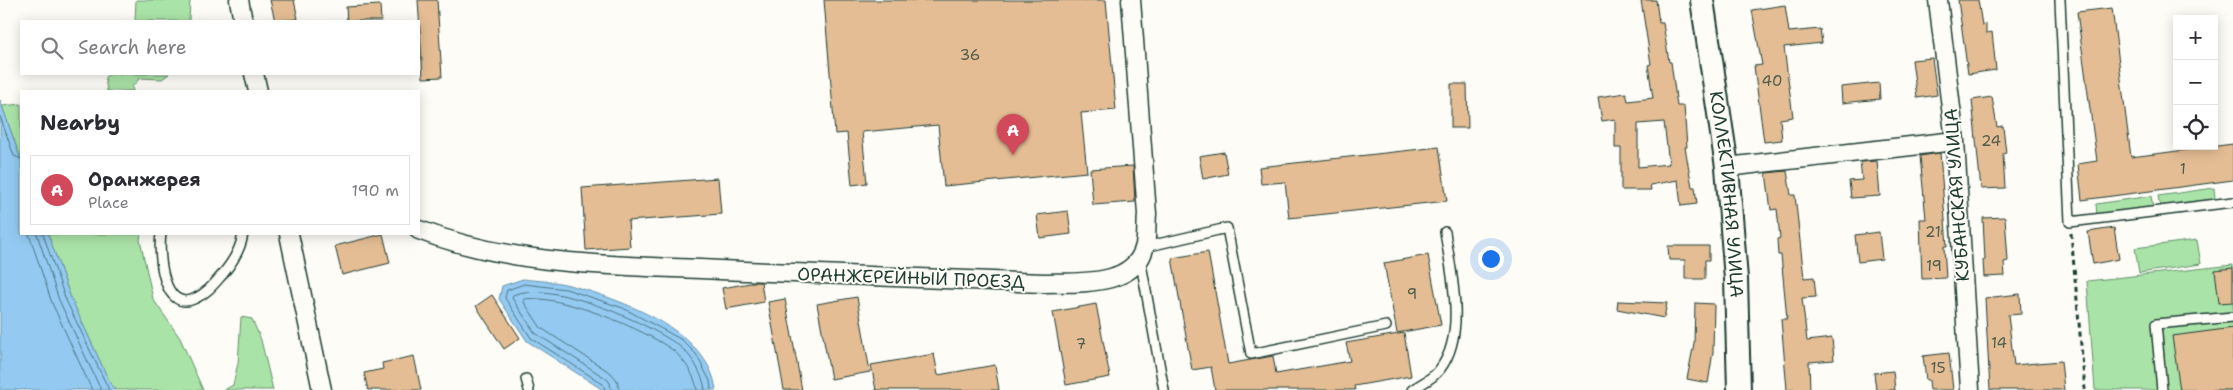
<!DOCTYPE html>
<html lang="en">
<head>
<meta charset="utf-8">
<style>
	body { margin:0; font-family:"Shantell Sans",sans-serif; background:#f7f7f7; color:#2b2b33 }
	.controls { position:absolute; right:15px; top:15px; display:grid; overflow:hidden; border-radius:0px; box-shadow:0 2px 12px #0003 }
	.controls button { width:45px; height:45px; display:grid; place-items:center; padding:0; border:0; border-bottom:1px solid #e1e1e2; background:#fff; color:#2b2b33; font:25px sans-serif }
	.you { position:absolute; left:1490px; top:258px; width:18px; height:18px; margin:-12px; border:4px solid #fff; border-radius:50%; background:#1a73e8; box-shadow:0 0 0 8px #1a73e833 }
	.badge { display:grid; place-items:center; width:32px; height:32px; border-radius:50%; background:#d1495b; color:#fff; font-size:16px; font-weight:700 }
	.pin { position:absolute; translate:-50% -41px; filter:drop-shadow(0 1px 2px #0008) }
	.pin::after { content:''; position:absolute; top:26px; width:18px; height:15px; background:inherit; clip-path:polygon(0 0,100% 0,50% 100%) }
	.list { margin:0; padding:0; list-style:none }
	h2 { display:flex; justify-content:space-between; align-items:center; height:65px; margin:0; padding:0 20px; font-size:21px }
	h2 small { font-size:16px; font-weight:400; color:#7c7c81 }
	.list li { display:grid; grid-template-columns:32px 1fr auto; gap:15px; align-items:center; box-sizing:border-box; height:70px; margin:0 10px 10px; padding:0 10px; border:1px solid #e1e1e2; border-radius:0px }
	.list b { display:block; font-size:19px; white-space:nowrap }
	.list p { margin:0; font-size:16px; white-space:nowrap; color:#7c7c81 }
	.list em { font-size:16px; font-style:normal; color:#7c7c81 }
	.icon { flex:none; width:28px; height:28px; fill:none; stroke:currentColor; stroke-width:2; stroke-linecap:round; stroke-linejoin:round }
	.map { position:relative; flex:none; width:2233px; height:390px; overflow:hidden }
	.search { position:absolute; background:#fff; box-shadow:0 2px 12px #0003; left:20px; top:20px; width:400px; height:55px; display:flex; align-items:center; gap:12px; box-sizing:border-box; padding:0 18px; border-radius:0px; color:#7c7c81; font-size:19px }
	.panel { position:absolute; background:#fff; box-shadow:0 2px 12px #0003; left:20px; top:90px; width:400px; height:145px; border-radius:0px }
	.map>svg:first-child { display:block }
</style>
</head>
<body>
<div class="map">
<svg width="2233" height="390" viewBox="0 0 2233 390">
	<rect width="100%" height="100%" fill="#fdfcf7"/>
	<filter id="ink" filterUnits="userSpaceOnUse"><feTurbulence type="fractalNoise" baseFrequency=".02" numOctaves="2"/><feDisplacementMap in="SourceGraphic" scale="10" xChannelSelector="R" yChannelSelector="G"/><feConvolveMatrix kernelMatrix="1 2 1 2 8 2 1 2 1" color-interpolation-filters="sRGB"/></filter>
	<g filter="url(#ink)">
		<path fill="#aae3a7" stroke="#64906e" d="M136,0H190L189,21H135Z
			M110,74H169L162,79L140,78L132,87L133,91H107L105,77Z
			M21,104V160L2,106Z
			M2214,188L2215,199L2160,206L2158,196Z
			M2151,196L2153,208L2097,215L2096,204Z
			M48,234H141L140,240L153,299L180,338L203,390H115L110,383L70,296Z
			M2197,240L2201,264L2139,273L2135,248Z
			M2233,265V390H2095L2087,281Z
			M241,317L252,319L261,340L273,390H224L233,385L238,363Z"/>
		<path fill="#94caf2" stroke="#6592a6" d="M0,100L21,160V234H48L70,296L110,383L115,390H0Z
			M523,279C538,281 554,281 569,285C619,299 709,330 716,390H603L527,341L499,299L502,286Z"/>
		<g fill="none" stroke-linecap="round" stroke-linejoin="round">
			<path stroke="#4e7580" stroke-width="1" d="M0,116L14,156L21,159
				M29,234L52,303L92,390
				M37,234L59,300L101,390
				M43,234L65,298L109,390
				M605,390L603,384L531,338L505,298L507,290L524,284L566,289L623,308L682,340L696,354L710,381L711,390
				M611,390L610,383L607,379L535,333L512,298L513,295C550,279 646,322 678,345C691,354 703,374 705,390
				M619,390L617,380L611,373L541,328L524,302V299C560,294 645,329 674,351C684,360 696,377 697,390"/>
		</g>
		<path fill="#e4bd94" stroke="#1f3d34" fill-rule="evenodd" d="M270,0H294L298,19L275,21Z
			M418,0H437L442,77L423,78Z
			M824,0H1106L1116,110L1081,113L1087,172L944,186L938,125L862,132L867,183L852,185L847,133L835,134Z
			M1641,0H1656L1659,23H1663L1669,62H1671L1677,106H1684L1687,147H1685L1692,187H1695L1697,204L1681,206L1678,180L1650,185L1651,190H1621V148H1615V119L1602,121L1598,97L1626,93L1628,101L1653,98L1648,65L1651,64ZM1664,122L1669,164L1638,167V124Z
			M1958,0H1978L1982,25L1986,24V33L1992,32L1996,70L1968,74Z
			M380,5L381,21H347L346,7Z
			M1785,5L1789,32L1820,29L1822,43L1784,47L1793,117L1780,119L1782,140L1764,142L1754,66L1762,65L1752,10Z
			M2112,8L2131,157L2233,144V180L2082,200L2078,164L2097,161L2077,12Z
			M1932,58L1937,95L1917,98L1912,60Z
			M1879,83L1880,99L1842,103L1841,87Z
			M1451,84H1467L1468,128H1451Z
			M1992,97L1997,127L2003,126L2006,153L2003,154L2005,188L1981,189L1972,100Z
			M1439,147L1447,201L1289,218L1285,182L1261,184L1259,167Z
			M1224,152L1228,174L1203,179L1199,156Z
			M1940,153L1947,246H1944L1946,278L1922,279L1920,219H1926L1920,156Z
			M1877,161L1880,196L1851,198L1849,181L1862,180L1860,162Z
			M1133,166L1135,202L1093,205L1090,169Z
			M1787,171L1791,195H1795L1804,278L1814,277L1816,297L1802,298L1807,341L1832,338L1834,360L1809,362L1810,390H1787L1781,319H1787L1781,255H1778L1777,239L1780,238L1777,209L1771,210L1766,173Z
			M718,178L721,214L628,221L630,247L586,250L582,188Z
			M1068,211L1071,234L1040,238L1037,215Z
			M2005,217L2008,261L2004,262L2005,276L1984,277L1983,260H1985L1983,218Z
			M2114,228L2119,259L2093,264L2088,232Z
			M1879,232L1882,259L1858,262L1855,235Z
			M383,234L390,263L342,275L335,246Z
			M1668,246H1709V260H1705V279H1685V260H1669Z
			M1208,252L1228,364L1273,356L1276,374L1350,361L1346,343L1404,333L1411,376L1354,386L1355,390H1215L1211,367L1192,370L1172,258Z
			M1428,255L1441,325L1397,333L1384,263Z
			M2233,268V302L2219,303L2215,270Z
			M756,282H761L764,302L726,309L722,288Z
			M2020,294L2021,314L2008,315L2014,365L2061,361L2064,390H1990L1985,298Z
			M492,295L520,338L504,349L476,306Z
			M857,297L870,372L831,379L817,304Z
			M785,299L802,390H784L768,302Z
			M1618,301L1667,303L1664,318L1617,309Z
			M1695,303L1714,304L1713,352L1708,383L1687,379L1694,343Z
			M1096,304L1110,377L1066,385L1053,312Z
			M2233,328V390H2180L2172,336Z
			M1949,353L1953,390H1930L1929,380H1926L1923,356Z
			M934,354L938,375L995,365L999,390H876L871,365Z
			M414,356L421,390H368L364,373L383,369L382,363Z
			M1893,371L1895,390H1876L1874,373Z"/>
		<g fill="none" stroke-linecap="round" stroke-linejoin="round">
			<g stroke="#1f3d34" stroke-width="12">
				<path id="service" d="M2060,0L2070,222L2233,202
					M161,234C158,254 163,315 196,298C207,293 214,284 222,275C232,263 241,249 243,234
					M1145,247L1227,228L1251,354L1386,326
					M1140,258L1164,390
					M526,379L529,390
					M1412,390C1421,384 1434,378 1440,369C1467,334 1451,273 1445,232
					M2162,390L2156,324L2233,317"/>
			</g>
			<g stroke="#1f3d34" stroke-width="21">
				<path id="minor" d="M239,0L243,21
					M1938,0L1955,141L1970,390
					M254,74L258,91
					M1727,167L1955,141
					M419,230C515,267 619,265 720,270C828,274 936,279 1044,283C1077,282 1136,288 1145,245C1147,236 1146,224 1147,214L1131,0
					M289,234L322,390"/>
			</g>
			<g stroke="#1f3d34" stroke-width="26">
				<g id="tertiary">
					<path id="s1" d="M1702,0L1727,167L1736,279L1739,390"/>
				</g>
			</g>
			<path stroke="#1f3d34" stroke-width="3" stroke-dasharray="5 4" stroke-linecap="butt" d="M2071,233L2085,390"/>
			<use href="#service" stroke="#fdfcf7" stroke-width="9"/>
			<use href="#minor" stroke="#fdfcf7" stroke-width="18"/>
			<use href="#tertiary" stroke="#fdfcf7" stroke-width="22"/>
		</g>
	</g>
	<g text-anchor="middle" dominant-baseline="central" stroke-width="4" stroke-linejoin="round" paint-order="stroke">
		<g font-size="15" fill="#505d4c">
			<text x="970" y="55">36</text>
			<text x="1772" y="81">40</text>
			<text x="1991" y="141">24</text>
			<text x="2183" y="169">1</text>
			<text x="1933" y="232">21</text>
			<text x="1934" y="266">19</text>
			<text x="1412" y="294">9</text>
			<text x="1999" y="343">14</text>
			<text x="1081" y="344">7</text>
			<text x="1938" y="368">15</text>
		</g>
		<g font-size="18" fill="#1f3d34" stroke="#fdfcf7">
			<text stroke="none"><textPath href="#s1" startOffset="196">КОЛЛЕКТИВНАЯ УЛИЦА</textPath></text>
			<text transform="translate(1957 195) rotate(-94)">КУБАНСКАЯ УЛИЦА</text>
			<text transform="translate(911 278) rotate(2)">ОРАНЖЕРЕЙНЫЙ ПРОЕЗД</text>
		</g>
	</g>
</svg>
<div class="controls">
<button>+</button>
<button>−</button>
<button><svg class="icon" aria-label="locate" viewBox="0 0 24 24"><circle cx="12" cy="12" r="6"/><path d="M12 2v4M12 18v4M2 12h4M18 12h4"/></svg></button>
</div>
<div class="you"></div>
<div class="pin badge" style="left:1013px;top:155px">A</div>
<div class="search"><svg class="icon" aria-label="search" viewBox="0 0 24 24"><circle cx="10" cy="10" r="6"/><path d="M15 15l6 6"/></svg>Search here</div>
<section class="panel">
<h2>Nearby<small></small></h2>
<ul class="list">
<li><span class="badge">A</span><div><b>Оранжерея</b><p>Place</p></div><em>190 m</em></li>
</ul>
</section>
</div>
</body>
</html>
